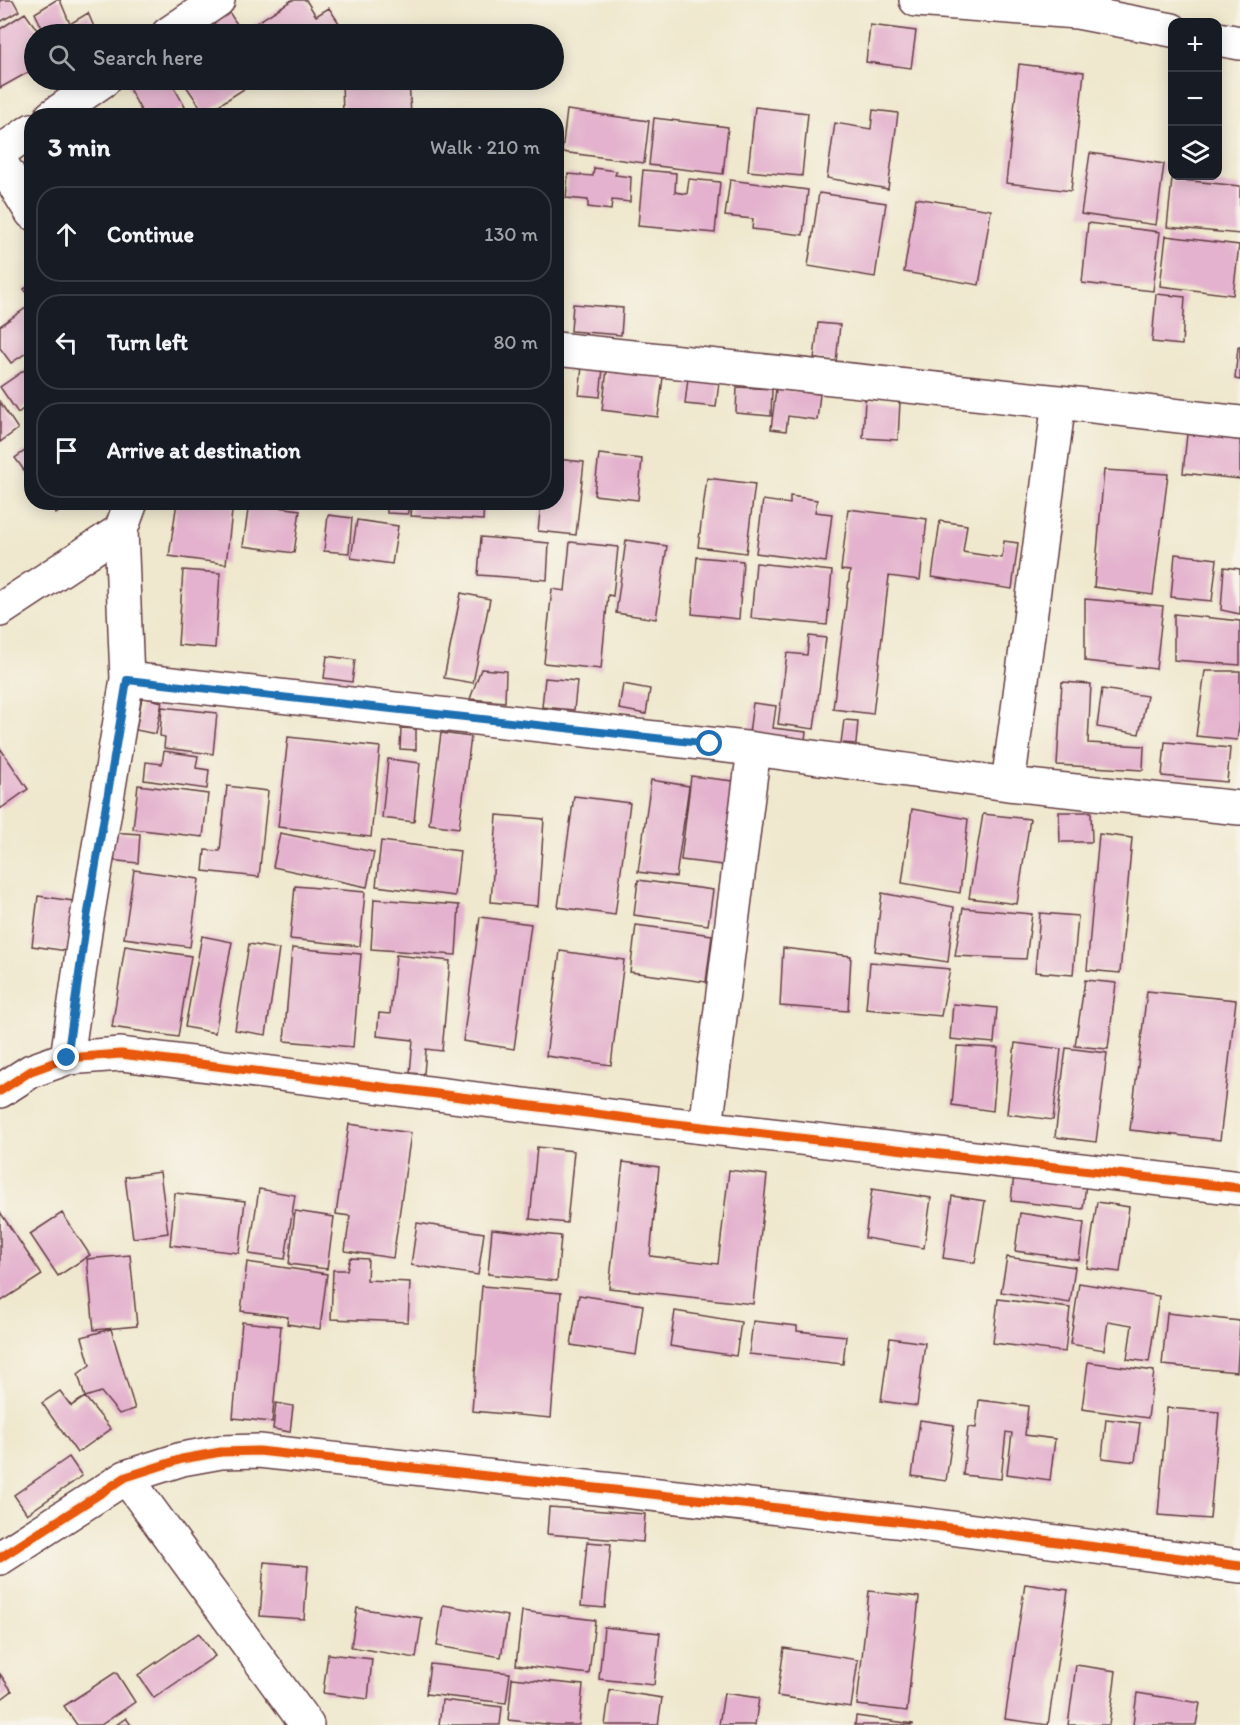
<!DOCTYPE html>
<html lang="en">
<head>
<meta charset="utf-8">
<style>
	body { margin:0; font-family:Itim,sans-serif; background:#242831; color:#f1f3f6 }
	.controls { position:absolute; right:18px; top:18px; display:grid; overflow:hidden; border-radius:12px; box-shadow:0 3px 15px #0003 }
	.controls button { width:54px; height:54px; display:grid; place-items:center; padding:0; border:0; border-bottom:2px solid #363941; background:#171b24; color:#f1f3f6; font:30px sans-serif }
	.stop { position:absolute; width:18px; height:18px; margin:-14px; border:4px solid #1f6fb2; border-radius:50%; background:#fff }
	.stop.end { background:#1f6fb2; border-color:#fff; box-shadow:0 2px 6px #0008 }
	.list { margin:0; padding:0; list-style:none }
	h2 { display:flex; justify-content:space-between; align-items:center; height:78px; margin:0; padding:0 24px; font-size:26px }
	h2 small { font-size:20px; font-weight:400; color:#9ea1a6 }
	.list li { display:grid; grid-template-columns:39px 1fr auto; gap:18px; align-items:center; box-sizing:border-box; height:96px; margin:0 12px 12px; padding:0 12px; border:2px solid #363941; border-radius:24px }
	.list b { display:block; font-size:22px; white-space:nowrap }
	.list em { font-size:20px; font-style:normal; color:#9ea1a6 }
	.icon { flex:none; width:33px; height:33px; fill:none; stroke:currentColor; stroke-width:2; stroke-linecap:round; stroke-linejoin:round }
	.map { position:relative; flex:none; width:1240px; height:1725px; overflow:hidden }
	.search { position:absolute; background:#171b24; box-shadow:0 3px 15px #0003; left:24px; top:24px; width:540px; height:66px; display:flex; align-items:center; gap:15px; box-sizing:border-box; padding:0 21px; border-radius:33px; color:#9ea1a6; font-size:22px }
	.panel { position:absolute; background:#171b24; box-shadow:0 3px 15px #0003; left:24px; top:108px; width:540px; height:402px; border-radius:24px }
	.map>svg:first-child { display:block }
</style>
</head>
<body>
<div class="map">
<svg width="1240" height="1725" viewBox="0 0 1240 1725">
	<rect width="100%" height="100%" fill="#f7f3e8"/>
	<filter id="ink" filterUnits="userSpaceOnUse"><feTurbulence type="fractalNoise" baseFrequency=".0167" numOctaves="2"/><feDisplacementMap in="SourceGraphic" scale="12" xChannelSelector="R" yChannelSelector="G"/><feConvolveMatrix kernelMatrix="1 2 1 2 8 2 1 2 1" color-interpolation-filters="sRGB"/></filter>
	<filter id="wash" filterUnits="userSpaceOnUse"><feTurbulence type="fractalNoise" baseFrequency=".008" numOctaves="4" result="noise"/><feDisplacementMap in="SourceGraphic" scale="24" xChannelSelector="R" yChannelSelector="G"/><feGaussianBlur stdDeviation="1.35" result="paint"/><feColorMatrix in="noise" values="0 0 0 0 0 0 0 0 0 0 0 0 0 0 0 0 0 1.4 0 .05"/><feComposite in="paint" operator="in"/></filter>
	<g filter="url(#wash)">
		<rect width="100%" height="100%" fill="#efe8ce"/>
		<g id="blocks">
			<path fill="#e4b2ce" d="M0,0H13L19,11L0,22Z
				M56,0H60L70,24L88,13L97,34H45L35,13Z
				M292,0H306L316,16L329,8L341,26L327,34H194L229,12L242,32Z
				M25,13L40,34H34V69L0,88V29Z
				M870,25L916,31L911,68L866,62Z
				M1019,64L1084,72L1071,191L1006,183Z
				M128,80H170L185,107L169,116H144L125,81Z
				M182,80H258L205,114Z
				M342,80H409L411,116H343Z
				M755,107L808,113L802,176L748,171Z
				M567,110L649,121L644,163L562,152Z
				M873,110L898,113L888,189L827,178L835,123L871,129Z
				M654,118L728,127L723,174L649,165Z
				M1090,153L1164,164L1156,225L1081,214Z
				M594,168L617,171L615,175L631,177L630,202L612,200L611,210L588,207V200L566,198L568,174L593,176Z
				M643,170L676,173L675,192L687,194L689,179L720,182L715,233L638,226Z
				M1172,179L1240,186V234L1167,227Z
				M730,180L808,190L803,235L752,229L753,219L725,216Z
				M819,193L886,203L875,277L808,266Z
				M916,198L991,210L979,285L904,272Z
				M1088,223L1160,232L1153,291L1082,283Z
				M1166,236L1239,245L1233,295L1160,286Z
				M32,284V299L24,289Z
				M1156,294L1185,297L1182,345L1152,342Z
				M573,304L623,308L621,335L571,331Z
				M26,308L32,315V349L11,363L0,348V326Z
				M818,323L840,325L836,362L814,359Z
				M1238,347H1240V380L1235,379Z
				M32,365V402L18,413L0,387Z
				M582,366L603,368L600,397L579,395Z
				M607,370L663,377L658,417L602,410Z
				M688,378L719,382L716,407L685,404Z
				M737,387L772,389L771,416L736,413Z
				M776,389L820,394L817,420L788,416L786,431L771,429Z
				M865,399L900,401L898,440L863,438Z
				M0,402L18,429L0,442Z
				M1187,434L1240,440V479L1183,473Z
				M32,446V481L15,458Z
				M599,454L642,459L638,500L594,495Z
				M556,459L584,462L576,535L538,531L541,502H556Z
				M1104,470L1168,474L1153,595L1094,587Z
				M707,478L755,484L746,553L698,547Z
				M790,496L817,500L815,512L832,514L826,562L756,553L763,500L790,504Z
				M48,502H72L56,514Z
				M177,502L233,503L226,564L169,556Z
				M387,502H408V514L387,513Z
				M412,502H484L483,520L411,516Z
				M249,503L300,510L294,553L243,546Z
				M848,509L927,519L920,580L889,576L873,714L833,709L850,571L841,570Z
				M328,515L352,518L349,553L324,551Z
				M357,520L398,526L392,564L351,558Z
				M940,521L967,525L963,552L1002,558L1004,541L1018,543L1012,589L932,577Z
				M481,537L549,543L547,580L478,575Z
				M626,540L667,546L656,619L616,613Z
				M570,542L618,547L613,596L608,595L601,669L544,663L552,589L565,591Z
				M1175,554L1217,559L1212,601L1171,597Z
				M697,557L743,561L739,619L692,614Z
				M756,563L832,571L827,625L751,618Z
				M1224,567L1240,569V614L1221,610Z
				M183,570L220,573L215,648L178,645Z
				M461,593L490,599L473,683L444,678Z
				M1085,599L1163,606L1156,669L1085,661Z
				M1174,614L1240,621V665L1174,660Z
				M809,636L826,638L814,729L778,724L787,653L807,655Z
				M327,656L355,660L352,682L324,678Z
				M481,669L506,671L505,702L470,699Z
				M1205,671H1240V719L1237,740L1196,736Z
				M545,678L577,681L574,710L542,707Z
				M1062,682L1091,684L1088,743L1144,746L1143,770L1057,765Z
				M623,684L650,689L646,714L619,709Z
				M1102,689L1147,696L1139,734L1097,727Z
				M142,697L162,702L156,734L136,730Z
				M753,703L776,706L773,728L806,732L805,739L749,733Z
				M162,707L217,713L213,754L164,748L165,737L160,736Z
				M844,720L858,721L856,744L841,743Z
				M401,728L416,729V750L400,749Z
				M441,733L471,737L459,828L429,824Z
				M288,737L380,747L371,837L278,827Z
				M1165,742L1230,748L1227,782L1162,776Z
				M0,748L28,789L0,809Z
				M164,751L198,756L196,768L209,770L207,789L144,780L146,762L162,764Z
				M388,759L420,763L414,822L382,818Z
				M691,776L741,782L731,866L681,860Z
				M651,780L689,786L676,877L638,872Z
				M138,785L208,794L203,837L133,829Z
				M227,786L268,791L259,877L203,871L205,850L220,851Z
				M574,796L630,803L615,915L558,907Z
				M912,809L968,819L960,893L902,883Z
				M1059,812H1091L1092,842H1060Z
				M983,814L1030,819L1017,904L969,898Z
				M497,815L544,819L538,906L491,902Z
				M110,832L140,834L138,863L108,860Z
				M280,833L374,852L367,887L273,867Z
				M1099,834L1132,838L1120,973L1087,970Z
				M381,841L460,851L455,896L376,886Z
				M134,870L199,879L190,947L124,938Z
				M638,880L713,890L708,925L634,915Z
				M295,886L365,892L360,946L290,939Z
				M882,893L954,907L948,962L875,951Z
				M38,896L73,901L67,951L32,946Z
				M374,899L459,905L456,955L371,949Z
				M963,908L1032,914L1026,959L955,956Z
				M1040,913L1078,916L1073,975L1035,972Z
				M480,917L531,924L514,1049L463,1041Z
				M636,925L712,935L706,982L630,972Z
				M202,936L232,942L215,1033L185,1027Z
				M249,944L279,949L266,1035L235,1030Z
				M125,946L191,956L178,1037L112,1027Z
				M292,948L361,954L353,1047L284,1041Z
				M783,948L851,956L848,1011L780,1006Z
				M560,951L624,960L611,1065L546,1056Z
				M396,955L450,961L442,1051L426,1049L424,1074L410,1073L413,1040L377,1036L379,1013L390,1014Z
				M870,962L950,969L941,1016L866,1009Z
				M1085,980L1116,983L1108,1049L1075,1046Z
				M1147,991L1236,1000L1220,1140L1130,1130Z
				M953,1004L997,1008L994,1043L950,1039Z
				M1015,1043L1061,1049L1053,1120L1007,1114Z
				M957,1046L998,1048L993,1111L952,1105Z
				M1066,1048L1107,1053L1096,1142L1055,1137Z
				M349,1124L411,1133L393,1258L345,1251L350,1216L336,1214Z
				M537,1147L574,1151L567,1223L530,1219Z
				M623,1162L659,1167L650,1256L718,1264L729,1170L767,1175L753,1304L609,1288Z
				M160,1172L168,1233L133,1238L125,1177Z
				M1014,1175L1086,1184L1083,1209L1011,1201Z
				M259,1189L295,1195L285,1259L249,1254Z
				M872,1189L931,1198L924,1248L865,1238Z
				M175,1193L245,1201L239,1253L170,1245Z
				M952,1196L985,1201L975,1263L943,1258Z
				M1097,1202L1129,1207L1120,1272L1087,1268Z
				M295,1211L334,1217L327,1269L289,1264Z
				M0,1212L42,1275L0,1302Z
				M62,1213L90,1255L58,1276L30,1234Z
				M1020,1213L1084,1223L1079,1260L1015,1251Z
				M417,1223L484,1233L478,1275L411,1265Z
				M492,1229L561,1236L557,1281L488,1274Z
				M130,1255L137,1326L94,1330L87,1259Z
				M1007,1257L1075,1267L1070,1303L1001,1292Z
				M350,1258L368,1259L367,1280L410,1282L408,1322L331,1319L333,1270H347Z
				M247,1262L327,1274L320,1329L287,1324L288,1317L241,1311Z
				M1079,1283L1159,1296L1149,1362L1127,1359L1132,1325L1108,1321L1104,1350L1070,1344Z
				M482,1286L561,1293L551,1418L472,1411Z
				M579,1295L643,1305L636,1355L571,1345Z
				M998,1299L1070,1308L1065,1352L993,1343Z
				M675,1311L741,1322L736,1356L670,1346Z
				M1167,1313L1240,1321L1237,1372L1162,1365Z
				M753,1321L797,1326V1331L846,1336L843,1364L749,1354Z
				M242,1322L281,1326L272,1422L233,1418Z
				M111,1329L135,1409L119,1414L101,1392L85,1397L78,1374L90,1365L82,1337Z
				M890,1338L925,1343L917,1406L881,1401Z
				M1088,1362L1154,1371L1148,1418L1082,1409Z
				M60,1391L71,1406L85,1397L111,1429L77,1453L42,1403Z
				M979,1400L1028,1406L1025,1435L1055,1439L1050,1480L1007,1474L1012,1433L1006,1432L1001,1479L963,1475L968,1427L976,1428Z
				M276,1403L293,1406L290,1432L273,1429Z
				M1167,1408L1219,1412L1210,1519L1158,1515Z
				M1106,1419L1140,1423L1135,1462L1102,1458Z
				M920,1420L954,1425L946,1481L912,1476Z
				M69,1457L82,1476L27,1514L14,1495Z
				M549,1507L645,1514L643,1542L547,1534Z
				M587,1542L611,1544L605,1608L581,1606Z
				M264,1562L308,1566L304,1619L260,1616Z
				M1025,1584L1068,1590L1048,1725L1005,1719Z
				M869,1591L919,1597L907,1711L857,1705Z
				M443,1605L508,1616L501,1657L437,1646Z
				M357,1608L422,1618L416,1658L351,1647Z
				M522,1611L595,1620L589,1674L516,1665Z
				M604,1627L660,1633L654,1685L599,1679Z
				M199,1633L215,1656L154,1698L138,1675Z
				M784,1648L858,1660L851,1707L777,1696Z
				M328,1654L372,1659L368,1699L323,1693Z
				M430,1664L510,1673L506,1703L426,1694Z
				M1076,1665L1116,1671L1109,1725H1068Z
				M116,1672L135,1702L101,1725H77L64,1706Z
				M0,1674L12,1691L0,1700Z
				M512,1678L583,1685L579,1725H556L508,1720Z
				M610,1690L662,1698L658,1725H605Z
				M724,1693L759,1698L755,1725H719Z
				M1137,1693L1200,1703L1196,1725H1133Z
				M442,1700L502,1707L500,1725H439Z
				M856,1716L913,1724V1725H855Z
				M126,1718L131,1725H116Z"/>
		</g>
	</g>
	<g filter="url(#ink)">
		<use href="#blocks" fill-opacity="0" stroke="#633d43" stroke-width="1.5"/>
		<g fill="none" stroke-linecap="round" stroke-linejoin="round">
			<g stroke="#633d43" stroke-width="36">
				<path id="minor" d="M916,0L1077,12L1172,30
					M168,34L218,0
					M1218,39L1240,43
					M52,116L104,80
					M0,152L32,130
					M0,161L32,213
					M556,349L1059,402L1240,423
					M0,610L121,530
					M127,679L754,749L1008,784L1240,808
					M1008,784L1059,402
					M67,1058L87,918L127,679L121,530L131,502
					M0,1091L31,1071L67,1058L121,1054L658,1122L1240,1188
					M706,1127L754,749
					M126,1477L307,1725
					M0,1558L126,1477L182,1459L221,1452L259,1451L905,1522L1240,1566"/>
			</g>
			<use href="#minor" stroke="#fff" stroke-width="33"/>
			<g stroke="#f7f3e8" stroke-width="13">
				<path id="cycleway" d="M0,1091L31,1071L67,1058L121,1054L658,1122L1240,1188
					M0,1558L126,1477L182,1459L221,1452L259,1451L905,1522L1240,1566"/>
			</g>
			<use href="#cycleway" stroke="#e8590c" stroke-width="9"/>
		</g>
	</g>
	<g fill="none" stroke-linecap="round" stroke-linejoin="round" filter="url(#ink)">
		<path stroke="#1f6fb2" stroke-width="8" d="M67,1058L87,918L127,680L710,744"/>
	</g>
</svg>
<div class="controls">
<button>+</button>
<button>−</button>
<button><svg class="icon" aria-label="layers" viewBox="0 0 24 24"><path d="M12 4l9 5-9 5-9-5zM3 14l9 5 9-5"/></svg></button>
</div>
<div class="stop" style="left:710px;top:744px"></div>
<div class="stop end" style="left:67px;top:1058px"></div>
<div class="search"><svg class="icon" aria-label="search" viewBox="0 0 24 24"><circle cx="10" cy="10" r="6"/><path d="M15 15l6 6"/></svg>Search here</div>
<section class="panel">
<h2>3 min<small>Walk · 210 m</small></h2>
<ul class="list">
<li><svg class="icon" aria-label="ahead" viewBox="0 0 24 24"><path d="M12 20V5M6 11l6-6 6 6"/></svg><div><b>Continue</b></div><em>130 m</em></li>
<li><svg class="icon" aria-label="left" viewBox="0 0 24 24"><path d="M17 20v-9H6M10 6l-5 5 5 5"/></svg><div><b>Turn left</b></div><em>80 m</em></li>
<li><svg class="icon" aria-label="arrive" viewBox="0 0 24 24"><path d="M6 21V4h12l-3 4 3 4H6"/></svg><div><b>Arrive at destination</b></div></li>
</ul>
</section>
</div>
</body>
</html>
